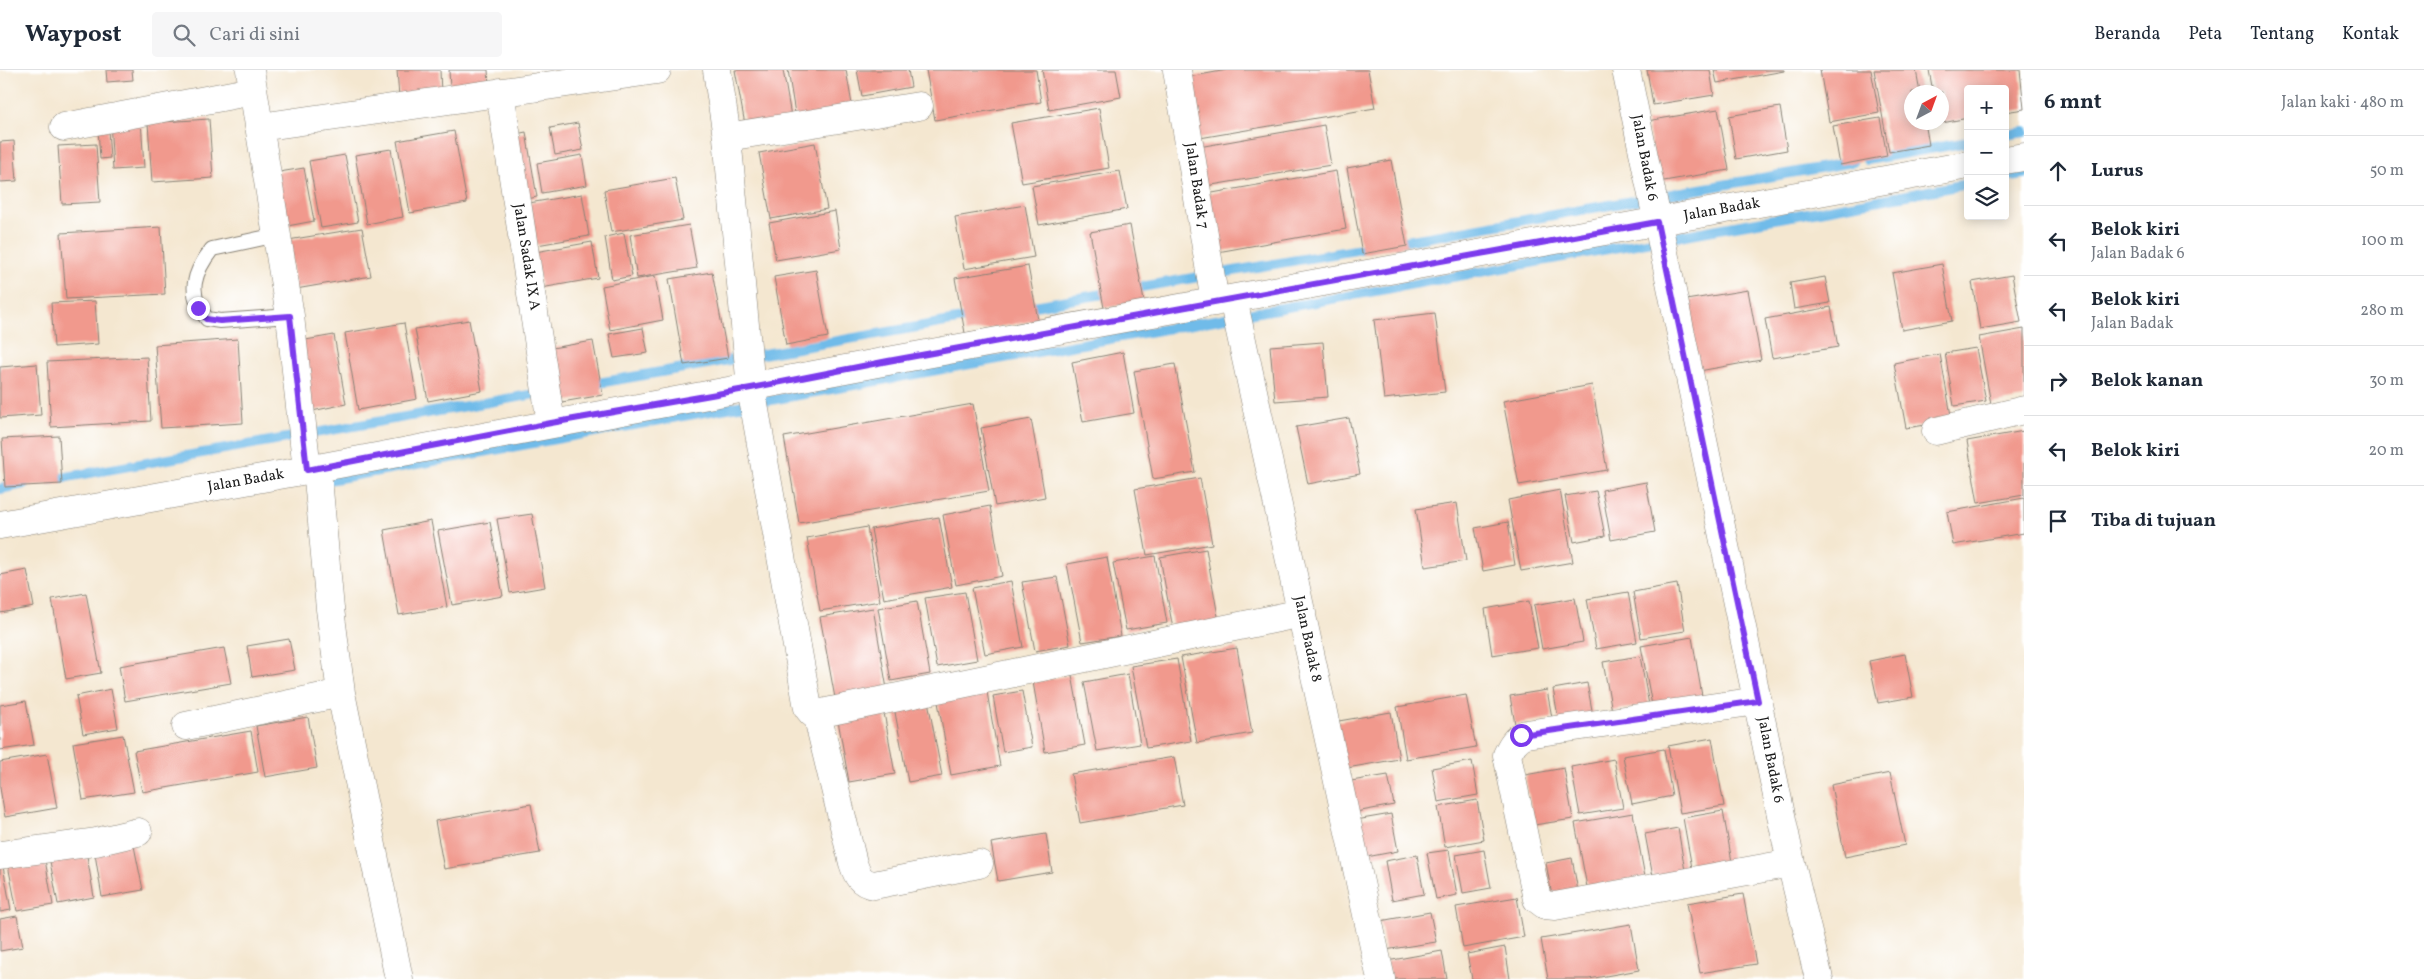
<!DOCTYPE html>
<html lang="id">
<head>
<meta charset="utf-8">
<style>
	body { margin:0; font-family:Vollkorn,serif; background:#f6f6f7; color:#1f2937 }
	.controls { position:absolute; right:15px; top:15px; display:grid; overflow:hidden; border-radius:5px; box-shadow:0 2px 12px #0003 }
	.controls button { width:45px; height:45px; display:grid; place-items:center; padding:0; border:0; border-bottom:1px solid #e0e1e3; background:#fff; color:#1f2937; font:25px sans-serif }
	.compass { position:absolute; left:1904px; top:15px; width:45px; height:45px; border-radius:50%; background:#fff; box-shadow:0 2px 12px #0003; rotate:41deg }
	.stop { position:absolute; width:15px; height:15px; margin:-11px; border:4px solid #7c3aed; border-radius:50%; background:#fff }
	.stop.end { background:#7c3aed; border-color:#fff; box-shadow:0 1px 5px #0008 }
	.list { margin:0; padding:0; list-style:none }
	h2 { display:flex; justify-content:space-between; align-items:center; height:65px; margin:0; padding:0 20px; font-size:21px }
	h2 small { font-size:16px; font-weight:400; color:#747a83 }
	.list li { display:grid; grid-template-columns:32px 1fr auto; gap:15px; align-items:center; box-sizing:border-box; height:70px; padding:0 20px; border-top:1px solid #e0e1e3 }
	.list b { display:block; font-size:19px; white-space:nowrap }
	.list p { margin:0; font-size:16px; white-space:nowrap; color:#747a83 }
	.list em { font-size:16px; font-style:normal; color:#747a83 }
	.icon { flex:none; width:28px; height:28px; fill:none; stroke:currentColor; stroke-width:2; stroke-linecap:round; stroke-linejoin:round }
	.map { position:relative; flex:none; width:2024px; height:909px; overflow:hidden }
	header { display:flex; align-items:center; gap:30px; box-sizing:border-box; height:70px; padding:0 25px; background:#fff; border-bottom:1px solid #e0e1e3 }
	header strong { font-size:24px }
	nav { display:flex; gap:28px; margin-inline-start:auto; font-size:18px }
	.search { width:350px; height:45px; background:#f6f6f7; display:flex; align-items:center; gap:12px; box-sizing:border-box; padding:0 18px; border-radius:5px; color:#747a83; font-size:19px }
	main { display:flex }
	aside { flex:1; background:#fff }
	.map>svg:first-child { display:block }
</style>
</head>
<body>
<header>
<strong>Waypost</strong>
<div class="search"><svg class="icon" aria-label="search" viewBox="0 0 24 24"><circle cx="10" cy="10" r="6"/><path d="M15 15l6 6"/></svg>Cari di sini</div>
<nav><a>Beranda</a><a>Peta</a><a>Tentang</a><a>Kontak</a></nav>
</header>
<main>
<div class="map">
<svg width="2024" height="909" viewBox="0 0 2024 909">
	<rect width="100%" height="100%" fill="#fff"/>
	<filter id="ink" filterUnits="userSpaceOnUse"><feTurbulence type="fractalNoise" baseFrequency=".02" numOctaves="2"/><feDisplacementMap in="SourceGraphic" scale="10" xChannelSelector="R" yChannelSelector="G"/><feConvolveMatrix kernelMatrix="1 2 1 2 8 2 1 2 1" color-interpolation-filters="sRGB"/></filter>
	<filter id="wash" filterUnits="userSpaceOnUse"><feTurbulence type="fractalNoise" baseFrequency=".0096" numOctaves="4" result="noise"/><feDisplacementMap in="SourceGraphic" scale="20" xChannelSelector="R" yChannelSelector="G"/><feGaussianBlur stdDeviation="1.12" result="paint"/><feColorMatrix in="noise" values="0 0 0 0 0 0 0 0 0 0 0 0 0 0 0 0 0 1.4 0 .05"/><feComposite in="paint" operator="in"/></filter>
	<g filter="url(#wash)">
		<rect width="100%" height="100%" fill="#f4e7d0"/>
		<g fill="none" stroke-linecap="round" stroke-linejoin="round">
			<path stroke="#6fbbe9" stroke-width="10" d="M2005,65L2024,62
				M1867,90L1968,72
				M2005,107L2024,104
				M1395,173L1853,92
				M1129,219L1373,177
				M1023,238L1114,222
				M587,315L974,247
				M50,410L546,322
				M323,411L1968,114
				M0,419L24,414"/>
		</g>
		<g id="blocks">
			<path fill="#f1998d" d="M106,0H132L133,10L107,12Z
				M397,0H440L441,24L399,27Z
				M449,0H488L489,16L450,18Z
				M735,0H783L792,52L746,60Z
				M788,0H846L854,46L797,56Z
				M857,0H908L911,17L862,26Z
				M926,0H1036L1041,32L935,50Z
				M1042,0H1116L1121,27L1049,40Z
				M1227,0H1368L1375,38L1194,69L1183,8Z
				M1647,0H1710L1714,25L1653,35Z
				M1714,0H1784V1L1717,13Z
				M1820,0H1871L1879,43L1829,52Z
				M1874,0H1916L1920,22H1912V52H1925L1929,75L1889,82Z
				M1929,0H2020L2024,39L2005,42V19H1968V48L1942,53V22H1933Z
				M1780,37L1787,80L1736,89L1729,46Z
				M1099,38L1109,98L1022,113L1011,53Z
				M1718,39L1729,100L1658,112L1647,51Z
				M1880,48L1887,86L1840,95L1833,56Z
				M141,49L144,98L113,100L110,51Z
				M209,49L213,108L152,112L148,53Z
				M578,53L583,80L555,85L550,58Z
				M1324,55L1331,95L1200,117L1193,78Z
				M98,59H108L110,88L100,89Z
				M454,61L467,133L410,143L397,71Z
				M526,62L537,127L522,130L511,65Z
				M14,71L17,111L0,112V72Z
				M815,73L827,139L771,149L759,83Z
				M96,74L100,132L62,134L58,76Z
				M391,79L403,147L367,154L355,85Z
				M345,85L358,152L321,158L309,91Z
				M582,85L587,115L542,123L537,93Z
				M1391,90L1407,176L1362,184L1347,98Z
				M304,98L314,151L282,157L273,103Z
				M1120,101L1127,139L1039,155L1032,116Z
				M1336,101L1346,159L1212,183L1201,125Z
				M675,108L683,150L611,162L604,120Z
				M582,124L589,166L537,175L529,133Z
				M1025,135L1034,187L964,199L955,147Z
				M835,141L841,179L776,190L769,153Z
				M689,155L697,198L637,208L630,165Z
				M1130,155L1144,231L1104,238L1090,162Z
				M161,157L165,224L66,229L61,163Z
				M362,158L371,206L296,219L288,170Z
				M624,163L632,206L612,210L605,167Z
				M592,172L598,208L541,218L535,182Z
				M1942,194L1952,251L1902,260L1892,203Z
				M1028,196L1038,250L965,263L955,208Z
				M816,200L828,267L786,275L774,207Z
				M712,202L728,288L684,295L669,209Z
				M2012,205L2021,252L1980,259L1972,212Z
				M655,206L663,250L610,260L602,216Z
				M1825,207L1830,233L1794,239L1790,213Z
				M1748,220L1761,290L1699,301L1686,230Z
				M95,231L98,274L54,277L51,233Z
				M1831,237L1838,277L1772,288L1765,249Z
				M1435,243L1445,322L1384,329L1374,250Z
				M469,250L482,321L428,331L415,259Z
				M404,253L417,329L358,340L345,263Z
				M643,258L648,283L614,288L609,264Z
				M2024,259V328L1991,334L1979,267Z
				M334,265L346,334L312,341L300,271Z
				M238,269L243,353L161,358L155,275Z
				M593,271L603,325L562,332L552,278Z
				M1323,272L1328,327L1275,331L1270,276Z
				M1976,278L1986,331L1954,336L1945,283Z
				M1123,282L1134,343L1083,352L1072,292Z
				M1940,284L1952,351L1906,358L1894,293Z
				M147,287L151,351L51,357L47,292Z
				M37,294L41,345L0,348V297Z
				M1175,294L1195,402L1153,409L1134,301Z
				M1592,315L1607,400L1519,415L1503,331Z
				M973,334L989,421L799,453L784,367Z
				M1349,348L1360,404L1308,414L1296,357Z
				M1031,349L1045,427L995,436L981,358Z
				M2024,361V425L1978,433L1967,371Z
				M59,366L62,414L5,417L2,369Z
				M1200,408L1212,474L1147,485L1135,419Z
				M1646,412L1655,462L1611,470L1602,420Z
				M1560,420L1573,492L1521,501L1508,430Z
				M1596,421L1605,466L1574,472L1565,426Z
				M2024,428V463L1953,475L1947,442Z
				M1457,433L1466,491L1425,497L1416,439Z
				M990,436L1002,506L956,515L943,445Z
				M532,444L545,517L510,523L497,449Z
				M939,447L952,517L884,529L871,459Z
				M431,451L447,537L399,545L384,460Z
				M490,452L503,526L452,535L438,461Z
				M1508,452L1515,495L1483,501L1475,458Z
				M867,457L880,531L820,541L807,468Z
				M1206,479L1219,552L1173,559L1160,487Z
				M1155,486L1167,553L1126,560L1113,493Z
				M1107,487L1121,566L1082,572L1067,494Z
				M27,500L34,537L0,543V505Z
				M1057,507L1070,575L1035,581L1022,512Z
				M1011,511L1023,577L985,584L972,518Z
				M1677,514L1685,561L1641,568L1633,522Z
				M965,522L977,590L937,597L925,528Z
				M1628,522L1637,572L1596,579L1587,529Z
				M86,523L101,603L66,609L52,529Z
				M1575,528L1583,572L1542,579L1534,535Z
				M917,531L930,604L891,611L878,538Z
				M1529,531L1538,578L1492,585L1485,539Z
				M873,538L887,619L835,628L820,547Z
				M1692,567L1703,632L1653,641L1641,576Z
				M289,569L295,600L252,607L247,576Z
				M224,578L231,613L125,631L119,596Z
				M1237,578L1252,663L1197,673L1181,587Z
				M1905,584L1913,627L1878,633L1869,591Z
				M1640,586L1649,635L1612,641L1603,592Z
				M1177,589L1191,671L1146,678L1131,596Z
				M1128,604L1140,674L1097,681L1084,612Z
				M1072,605L1085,675L1045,682L1033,612Z
				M1587,613L1594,651L1560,657L1553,619Z
				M111,619L118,658L83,664L76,626Z
				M1547,620L1552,648L1515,654L1510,626Z
				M1022,621L1032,677L1003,682L993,626Z
				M987,622L1000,696L951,705L938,632Z
				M1466,625L1476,677L1406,689L1397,637Z
				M26,631L34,675L0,680V635Z
				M928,631L942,706L908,712L894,637Z
				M883,637L895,704L849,712L837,645Z
				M1391,642L1399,689L1341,699L1333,652Z
				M308,647L317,698L265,707L256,656Z
				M251,661L258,702L142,722L134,681Z
				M123,665L134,722L83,730L73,673Z
				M1712,668L1724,736L1680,743L1668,676Z
				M1664,679L1672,726L1632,734L1623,686Z
				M47,684L57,738L5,747L0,718V692Z
				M1174,687L1183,735L1080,753L1071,704Z
				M1614,689L1623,738L1580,745L1571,697Z
				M1472,691L1478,725L1438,732L1432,698Z
				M1564,698L1573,749L1534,755L1525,705Z
				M1890,703L1905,775L1845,787L1831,715Z
				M1388,705L1394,735L1350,743L1345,712Z
				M1477,730L1484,770L1445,777L1438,737Z
				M531,734L540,783L444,799L435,751Z
				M1723,741L1732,792L1692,798L1683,748Z
				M1633,743L1645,807L1587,817L1575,753Z
				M1391,744L1398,781L1356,789L1350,751Z
				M1678,758L1685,801L1653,807L1645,764Z
				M1046,764L1052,802L998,811L991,773Z
				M133,771L143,820L102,827L94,778Z
				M86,780L94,827L58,834L49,786Z
				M1449,780L1457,825L1436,829L1427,783Z
				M1484,780L1491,818L1463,823L1456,785Z
				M44,784L53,835L17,841L7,790Z
				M1417,785L1424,824L1392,830L1385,791Z
				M1572,788L1578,821L1552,826L1546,793Z
				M2,791L11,840L0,842V792Z
				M1743,824L1756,894L1700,903L1687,833Z
				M1517,827L1524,867L1463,878L1456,837Z
				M1430,842L1436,872L1385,880L1380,851Z
				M17,846L23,877L0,881V849Z
				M1631,854L1639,900L1589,909H1548L1541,869Z
				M1505,877L1510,909H1472L1467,884Z
				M1442,881L1447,909H1390L1387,891Z"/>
		</g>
	</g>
	<g filter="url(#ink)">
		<use href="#blocks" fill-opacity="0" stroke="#888276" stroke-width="1"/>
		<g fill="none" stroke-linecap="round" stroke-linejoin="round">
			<g stroke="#888276" stroke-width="16">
				<path id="lane" d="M277,165L212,179C194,202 186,223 207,249L220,251L290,246"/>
			</g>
			<g stroke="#888276" stroke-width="29">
				<path id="street" d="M250,0L290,246L307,400
					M717,0L727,67L751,318L808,638L812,643L817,644L1302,543
					M1177,0L1215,232
					M1626,0L1791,793L1819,909
					M500,22L551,353
					M64,57L253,21
					M260,57L657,0
					M727,67L919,36
					M2005,90L2024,87
					M1233,229L1381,909
					M1936,361L2024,340
					M0,455L307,400L888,291L1968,95
					M341,623L399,909
					M1758,631L1526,664C1516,667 1511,676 1507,685L1537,829L1545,835L1555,836L1791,793
					M817,644L853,793C857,805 860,813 874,815L979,794
					M186,656L341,623L330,539L317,398
					M0,785L96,772L138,762"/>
			</g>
			<use href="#lane" stroke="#fff" stroke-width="14"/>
			<use href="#street" stroke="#fff" stroke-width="28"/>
		</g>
	</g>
	<g fill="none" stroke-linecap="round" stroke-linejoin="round" filter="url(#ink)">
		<path stroke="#7c3aed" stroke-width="6" d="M198,238L206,249L220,251L290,246L307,400L551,353L751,318L888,291L1657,152L1758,631L1521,665"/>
	</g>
	<g text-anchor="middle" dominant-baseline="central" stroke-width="4" stroke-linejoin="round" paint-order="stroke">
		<g font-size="15" fill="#1c1c1c" stroke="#fff">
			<text transform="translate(1644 88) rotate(79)">Jalan Badak 6</text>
			<text transform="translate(1196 116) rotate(81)">Jalan Badak 7</text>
			<text transform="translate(1722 140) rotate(-10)">Jalan Badak</text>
			<text transform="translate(526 187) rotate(81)">Jalan Sadak IX A</text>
			<text transform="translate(246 411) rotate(-10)">Jalan Badak</text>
			<text transform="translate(1307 569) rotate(78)">Jalan Badak 8</text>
			<text transform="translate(1770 690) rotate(79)">Jalan Badak 6</text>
		</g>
	</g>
</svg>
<div class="controls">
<button>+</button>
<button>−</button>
<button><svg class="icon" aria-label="layers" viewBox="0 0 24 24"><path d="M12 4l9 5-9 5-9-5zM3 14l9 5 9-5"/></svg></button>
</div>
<svg class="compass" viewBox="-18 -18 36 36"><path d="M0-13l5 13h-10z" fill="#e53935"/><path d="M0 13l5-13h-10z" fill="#747a83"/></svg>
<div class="stop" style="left:1521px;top:665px"></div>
<div class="stop end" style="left:198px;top:238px"></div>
</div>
<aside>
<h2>6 mnt<small>Jalan kaki · 480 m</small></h2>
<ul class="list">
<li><svg class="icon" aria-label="ahead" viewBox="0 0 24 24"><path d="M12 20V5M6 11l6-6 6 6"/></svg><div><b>Lurus</b></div><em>50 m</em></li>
<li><svg class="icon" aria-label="left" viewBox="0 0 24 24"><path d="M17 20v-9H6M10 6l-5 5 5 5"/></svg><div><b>Belok kiri</b><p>Jalan Badak 6</p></div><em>100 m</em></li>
<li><svg class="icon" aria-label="left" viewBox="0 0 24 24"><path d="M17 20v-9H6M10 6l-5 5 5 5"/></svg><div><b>Belok kiri</b><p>Jalan Badak</p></div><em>280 m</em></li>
<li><svg class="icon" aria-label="right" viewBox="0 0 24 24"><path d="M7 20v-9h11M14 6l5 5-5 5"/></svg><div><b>Belok kanan</b></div><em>30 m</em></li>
<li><svg class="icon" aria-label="left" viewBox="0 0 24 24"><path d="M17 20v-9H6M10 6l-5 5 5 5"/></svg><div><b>Belok kiri</b></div><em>20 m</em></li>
<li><svg class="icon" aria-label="arrive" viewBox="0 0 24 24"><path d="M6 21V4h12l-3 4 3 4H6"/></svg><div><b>Tiba di tujuan</b></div></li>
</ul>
</aside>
</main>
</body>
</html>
